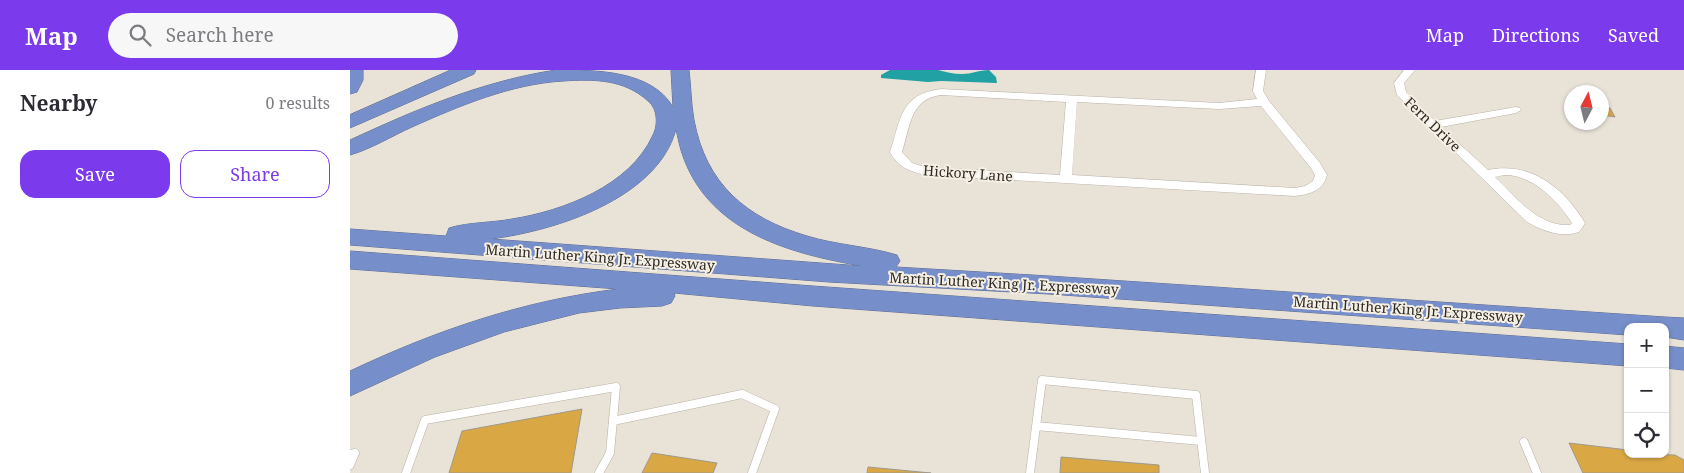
<!DOCTYPE html>
<html lang="en">
<head>
<meta charset="utf-8">
<style>
	body { margin:0; font-family:"Noto Serif",serif; background:#f7f7f7; color:#2b2b33 }
	.controls { position:absolute; right:15px; bottom:15px; display:grid; overflow:hidden; border-radius:10px; box-shadow:0 1px 4px #0004 }
	.controls button { width:45px; height:45px; display:grid; place-items:center; padding:0; border:0; border-bottom:1px solid #e1e1e2; background:#fff; color:#2b2b33; font:25px sans-serif }
	.compass { position:absolute; left:1214px; top:15px; width:45px; height:45px; border-radius:50%; background:#fff; box-shadow:0 1px 4px #0004; rotate:7deg }
	.list { margin:0; padding:0; list-style:none }
	h2 { display:flex; justify-content:space-between; align-items:center; height:65px; margin:0; padding:0 20px; font-size:21px }
	h2 small { font-size:16px; font-weight:400; color:#7c7c81 }
	.actions { display:flex; gap:10px; padding:15px 20px }
	.actions a { flex:1; padding:11px 0; border:1px solid #7c3aed; border-radius:15px; text-align:center; font-size:18px; color:#7c3aed }
	.actions .main { background:#7c3aed; color:#fff }
	.icon { flex:none; width:28px; height:28px; fill:none; stroke:currentColor; stroke-width:2; stroke-linecap:round; stroke-linejoin:round }
	.map { position:relative; flex:none; width:1334px; height:403px; overflow:hidden }
	header { display:flex; align-items:center; gap:30px; box-sizing:border-box; height:70px; padding:0 25px; background:#7c3aed; color:#fff }
	header strong { font-size:24px }
	nav { display:flex; gap:28px; margin-inline-start:auto; font-size:18px }
	.search { width:350px; height:45px; background:#f7f7f7; display:flex; align-items:center; gap:12px; box-sizing:border-box; padding:0 18px; border-radius:28px; color:#7c7c81; font-size:19px }
	main { display:flex }
	aside { flex:1; background:#fff }
	.map>svg:first-child { display:block }
</style>
</head>
<body>
<header>
<strong>Map</strong>
<div class="search"><svg class="icon" aria-label="search" viewBox="0 0 24 24"><circle cx="10" cy="10" r="6"/><path d="M15 15l6 6"/></svg>Search here</div>
<nav><a>Map</a><a>Directions</a><a>Saved</a></nav>
</header>
<main>
<aside>
<h2>Nearby<small>0 results</small></h2>
<ul class="list">
</ul>
<div class="actions"><a class="main">Save</a><a>Share</a></div>
</aside>
<div class="map">
<svg width="1334" height="403" viewBox="0 0 1334 403">
	<rect width="100%" height="100%" fill="#e9e2d7"/>
	<path fill="#22a1a4" d="M540,0C555,0 573,0 588,0C596,2 603,4 612,4C622,4 629,0 639,0L646,7L647,13L591,11L578,12L531,8V5Z"/>
	<path fill="#d9a844" stroke="#9e988e" d="M1252,37L1260,38L1265,47L1252,45Z
		M232,339L221,403H99L112,361Z
		M1219,373L1278,380V384L1325,385L1334,390V403H1233Z
		M302,383L367,393L363,403H292Z
		M711,387L809,395V403H710Z
		M518,397L581,403H517Z"/>
	<g fill="none" stroke-linecap="round" stroke-linejoin="round">
		<g stroke="#b8b2a7" stroke-width="9">
			<path id="lane" d="M263,351L392,324L425,339L402,403
				M686,356L851,371
				M1174,372L1187,403
				M0,384L5,383L0,395
				M56,403L75,350L266,317L260,383L249,403
				M680,403L692,310L846,325L855,403"/>
		</g>
		<g stroke="#b8b2a7" stroke-width="1">
			<path id="street" d="M906,0H916L913,21L919,31L970,93L977,105C973,121 960,124 945,126L575,105C559,101 548,97 540,82C551,49 550,24 591,19L869,33L907,29L903,21ZM591,25L716,32L710,105L575,97L562,93L552,82C560,57 560,29 591,25ZM727,32L869,39L911,36L961,98L965,105L963,111L955,116L945,118L722,105Z
				M1054,0H1065L1054,13L1056,22L1085,51L1166,37L1170,38L1171,40L1166,43L1091,57L1138,100C1181,91 1214,118 1235,153L1229,162C1210,168 1194,161 1177,152L1047,25L1044,13ZM1154,105C1182,104 1208,131 1222,153L1220,155C1188,157 1166,127 1145,107Z"/>
		</g>
		<g stroke="#5c6b90" stroke-width="1">
			<path id="highway" d="M0,0H13V10L7,22L0,24Z
				M101,0H126L124,4L0,58V45Z
				M206,0C246,0 301,0 323,37L321,0H339C341,16 341,34 344,50C356,114 396,148 457,166C486,175 517,176 547,185L550,191L546,197L699,206L1315,247L1334,248V270L1315,267V257H1278V265L699,224L479,212L0,175V159L96,166L99,158C119,152 141,153 162,149C213,141 280,116 303,65C308,55 308,39 298,31C274,9 244,9 213,11C161,14 109,36 62,57C42,66 21,79 0,85V70C67,39 133,11 206,0ZM326,59C328,68 330,79 334,89C362,163 442,184 512,196L141,169C204,161 308,129 326,59Z
				M0,181L463,216L1278,274V296L463,236L324,223L325,226L321,233L312,236L270,238L229,243L154,262L85,287L0,326V301C87,260 172,231 268,219L0,199Z
				M1315,276L1334,278V300L1315,298Z"/>
		</g>
		<use href="#lane" stroke="#fff" stroke-width="8"/>
		<use href="#street" fill="#fff" fill-rule="evenodd"/>
		<use href="#highway" fill="#768ec9" fill-rule="evenodd"/>
	</g>
	<g text-anchor="middle" dominant-baseline="central" stroke-width="4" stroke-linejoin="round" paint-order="stroke">
		<g font-size="14" fill="#2c2a26" stroke="#f6f0e4">
			<text transform="translate(1083 54) rotate(44)">Fern Drive</text>
			<text transform="translate(618 103) rotate(4)">Hickory Lane</text>
			<text transform="translate(250 187) rotate(4)">Martin Luther King Jr. Expressway</text>
			<text transform="translate(654 213) rotate(3)">Martin Luther King Jr. Expressway</text>
			<text transform="translate(1058 239) rotate(4)">Martin Luther King Jr. Expressway</text>
		</g>
	</g>
</svg>
<div class="controls">
<button>+</button>
<button>−</button>
<button><svg class="icon" aria-label="locate" viewBox="0 0 24 24"><circle cx="12" cy="12" r="6"/><path d="M12 2v4M12 18v4M2 12h4M18 12h4"/></svg></button>
</div>
<svg class="compass" viewBox="-18 -18 36 36"><path d="M0-13l5 13h-10z" fill="#e53935"/><path d="M0 13l5-13h-10z" fill="#7c7c81"/></svg>
</div>
</main>
</body>
</html>
